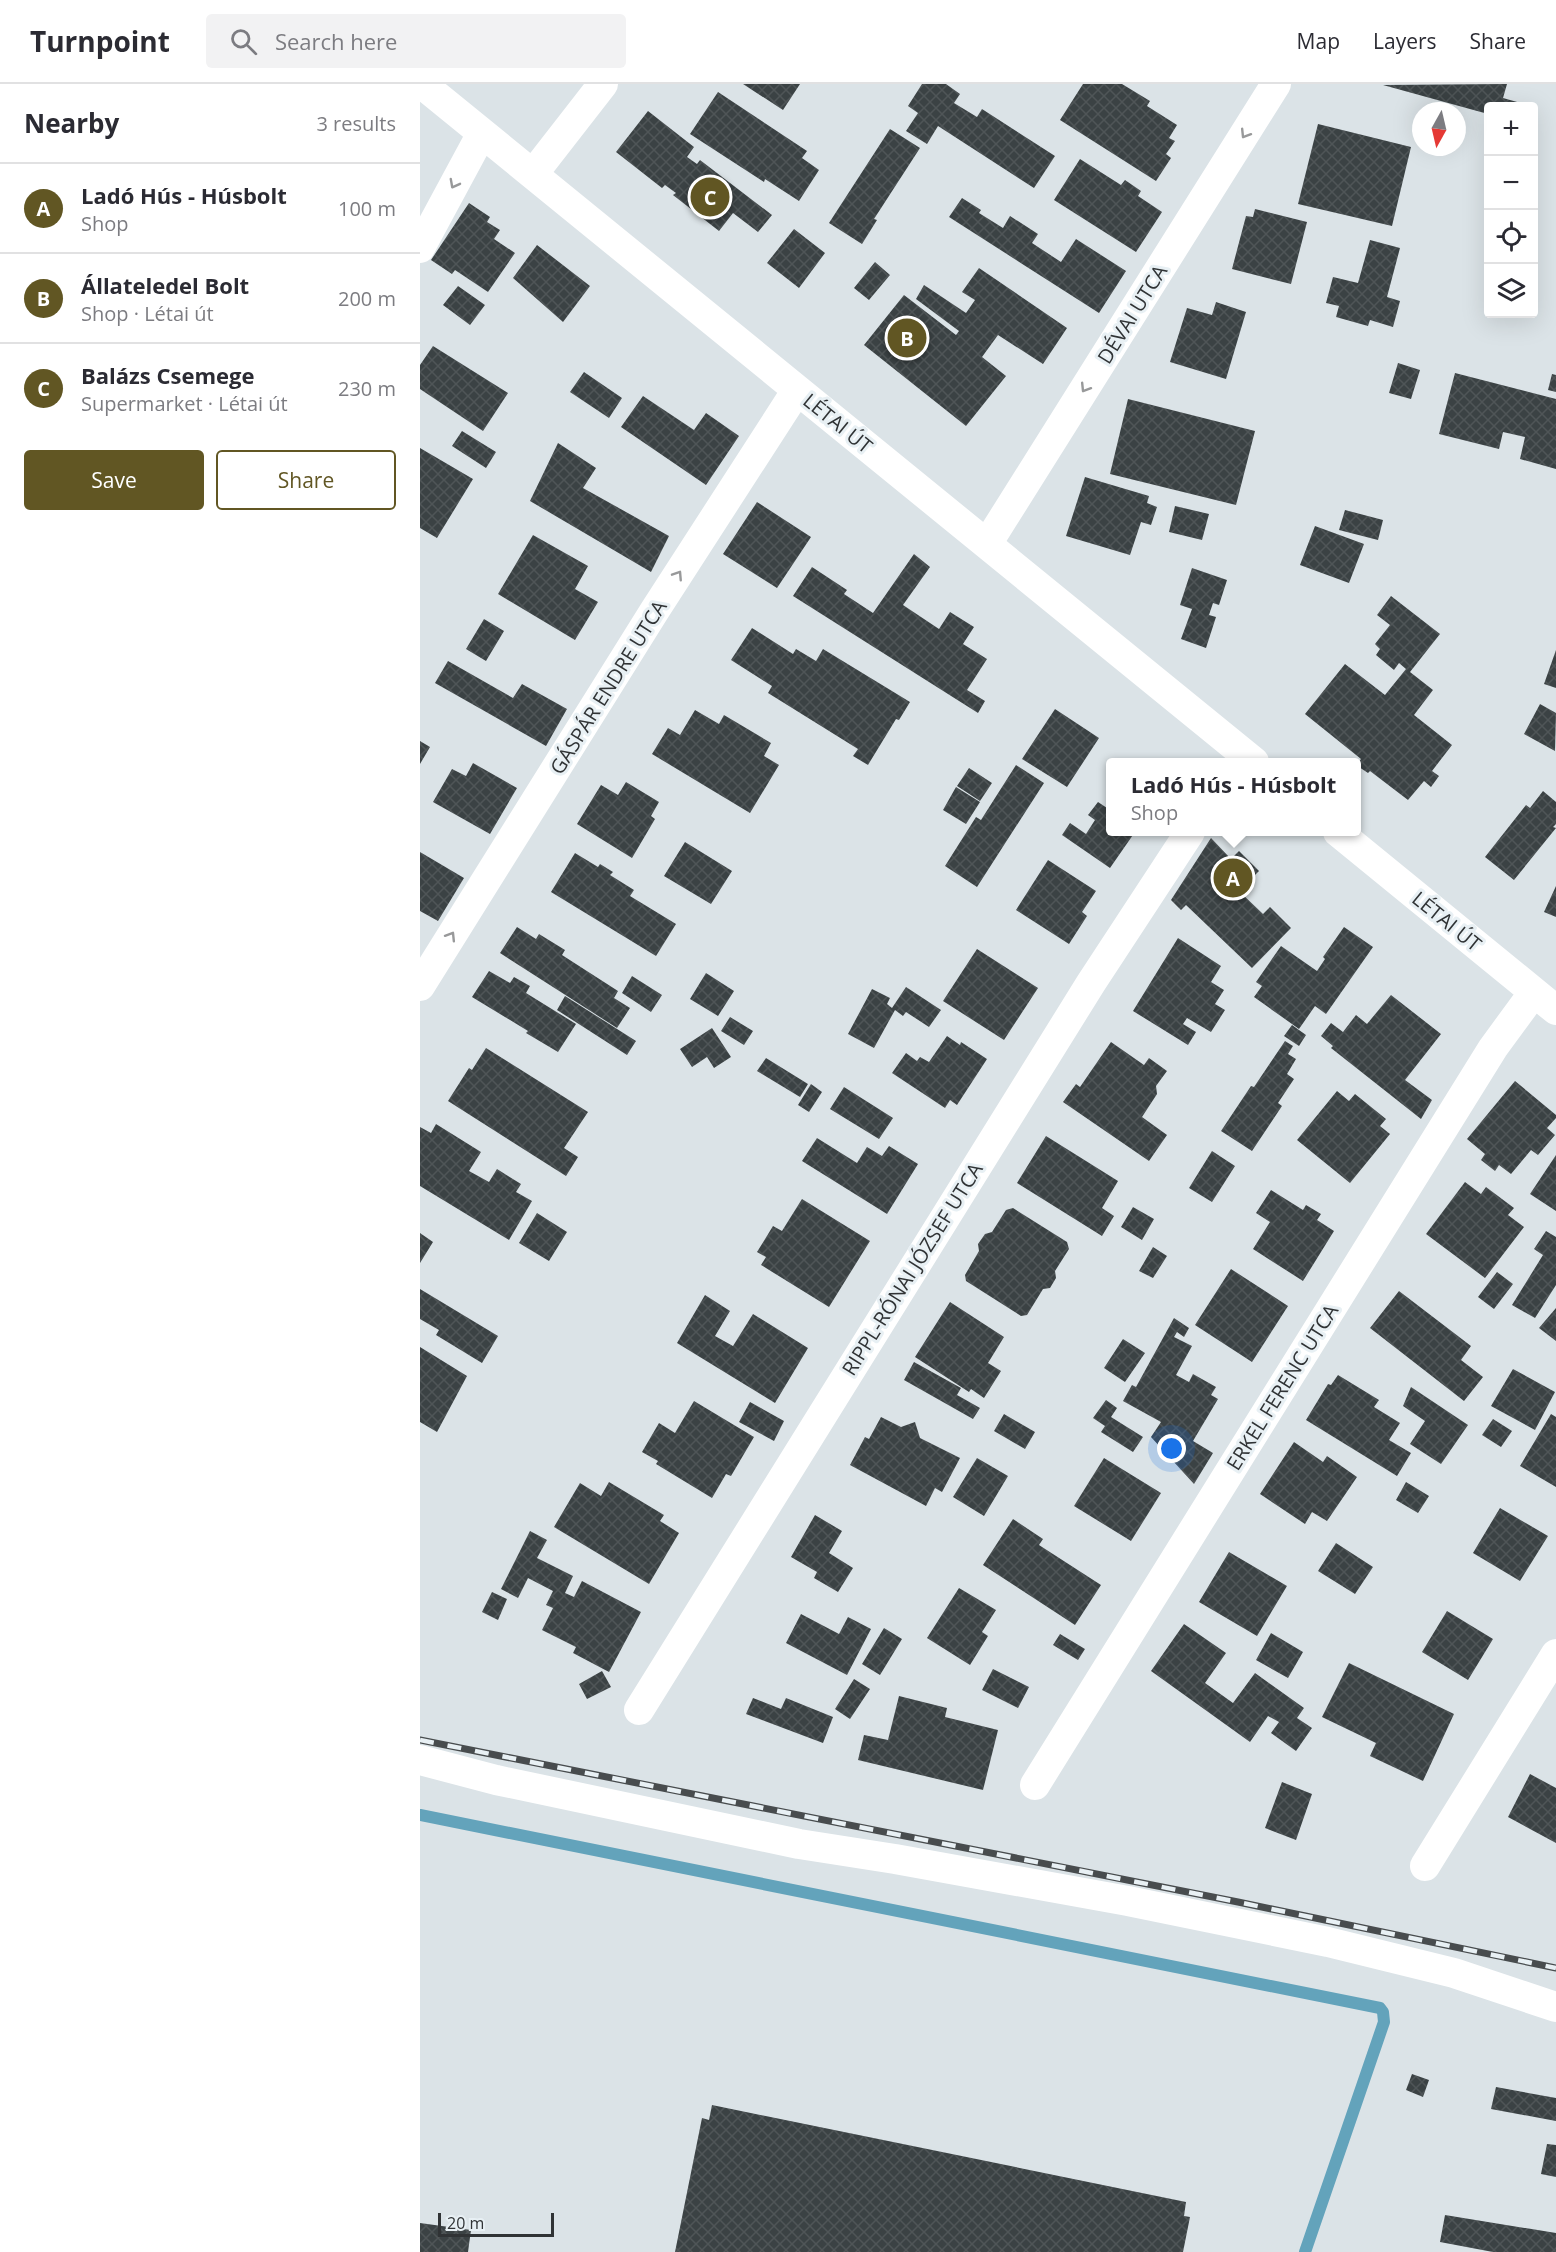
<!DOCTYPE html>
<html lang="en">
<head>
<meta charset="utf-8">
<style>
	body { margin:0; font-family:"Open Sans",sans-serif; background:#f2f2f3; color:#2b2b33 }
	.controls { position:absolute; right:18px; top:18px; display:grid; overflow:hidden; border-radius:6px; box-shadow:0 6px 24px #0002 }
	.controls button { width:54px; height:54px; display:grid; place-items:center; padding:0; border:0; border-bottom:2px solid #e1e1e2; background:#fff; color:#2b2b33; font:30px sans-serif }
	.compass { position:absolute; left:992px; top:18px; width:54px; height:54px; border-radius:50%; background:#fff; box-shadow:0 6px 24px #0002; rotate:188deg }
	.scale { position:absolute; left:18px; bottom:15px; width:116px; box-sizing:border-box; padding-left:6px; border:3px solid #303335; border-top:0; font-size:16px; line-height:21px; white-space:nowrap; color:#303335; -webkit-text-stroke:4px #e8f0f4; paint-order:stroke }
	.you { position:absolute; left:752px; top:1365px; width:21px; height:21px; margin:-15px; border:4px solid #fff; border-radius:50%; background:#1a73e8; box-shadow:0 0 0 9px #1a73e833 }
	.badge { display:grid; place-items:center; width:39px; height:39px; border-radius:50%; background:#615623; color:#fff; font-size:20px; font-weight:700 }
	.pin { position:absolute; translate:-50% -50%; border:3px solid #fff; box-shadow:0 2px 6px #0006 }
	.popup { position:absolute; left:686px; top:674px; width:255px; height:78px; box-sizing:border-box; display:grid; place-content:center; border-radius:6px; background:#fff; filter:drop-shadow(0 2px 4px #0005); font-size:20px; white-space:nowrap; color:#7c7c81 }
	.popup b { font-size:22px; color:#2b2b33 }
	.popup::after { content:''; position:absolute; left:50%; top:100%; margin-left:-12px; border:12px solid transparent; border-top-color:#fff }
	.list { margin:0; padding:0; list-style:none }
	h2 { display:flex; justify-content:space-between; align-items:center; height:78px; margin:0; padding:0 24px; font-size:26px }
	h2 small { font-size:20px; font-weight:400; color:#7c7c81 }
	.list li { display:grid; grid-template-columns:39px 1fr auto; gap:18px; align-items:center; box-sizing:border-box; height:90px; padding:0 24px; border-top:2px solid #e1e1e2 }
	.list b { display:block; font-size:22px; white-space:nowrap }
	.list p { margin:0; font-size:20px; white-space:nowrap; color:#7c7c81 }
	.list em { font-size:20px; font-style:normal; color:#7c7c81 }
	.actions { display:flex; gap:12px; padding:18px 24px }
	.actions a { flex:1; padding:14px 0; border:2px solid #615623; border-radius:6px; text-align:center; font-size:21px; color:#615623 }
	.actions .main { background:#615623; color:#fff }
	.icon { flex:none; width:33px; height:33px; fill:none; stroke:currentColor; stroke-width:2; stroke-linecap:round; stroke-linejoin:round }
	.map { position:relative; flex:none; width:1136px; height:2168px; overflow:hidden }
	header { display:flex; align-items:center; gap:36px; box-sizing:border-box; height:84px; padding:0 30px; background:#fff; border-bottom:2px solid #e1e1e2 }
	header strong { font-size:28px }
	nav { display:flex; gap:33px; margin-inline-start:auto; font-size:21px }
	.search { width:420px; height:54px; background:#f2f2f3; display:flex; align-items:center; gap:15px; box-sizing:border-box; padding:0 21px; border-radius:6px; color:#7c7c81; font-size:22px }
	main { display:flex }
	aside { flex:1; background:#fff }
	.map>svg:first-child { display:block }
</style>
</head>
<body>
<header>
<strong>Turnpoint</strong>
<div class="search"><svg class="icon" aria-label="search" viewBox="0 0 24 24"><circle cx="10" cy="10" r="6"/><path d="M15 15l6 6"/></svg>Search here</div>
<nav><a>Map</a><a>Layers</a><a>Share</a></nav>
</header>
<main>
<aside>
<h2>Nearby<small>3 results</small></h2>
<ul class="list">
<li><span class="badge">A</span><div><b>Ladó Hús - Húsbolt</b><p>Shop</p></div><em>100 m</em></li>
<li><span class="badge">B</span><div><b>Állateledel Bolt</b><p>Shop · Létai út</p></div><em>200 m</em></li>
<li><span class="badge">C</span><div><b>Balázs Csemege</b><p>Supermarket · Létai út</p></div><em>230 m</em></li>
</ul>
<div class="actions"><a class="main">Save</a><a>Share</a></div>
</aside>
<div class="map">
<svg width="1136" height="2168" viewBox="0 0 1136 2168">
	<defs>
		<pattern id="building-cross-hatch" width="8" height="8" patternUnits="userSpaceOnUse" patternTransform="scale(1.5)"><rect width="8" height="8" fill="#3b4244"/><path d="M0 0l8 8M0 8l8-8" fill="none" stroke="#4f5557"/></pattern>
	</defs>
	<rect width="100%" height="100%" fill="#dbe3e7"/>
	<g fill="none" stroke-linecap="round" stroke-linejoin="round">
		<path stroke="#63a3bb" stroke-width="12" d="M0,1731L960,1924L963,1928L964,1938L885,2168"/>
	</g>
	<path fill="url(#building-cross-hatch)" d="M323,0H380L363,26Z
		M502,0H526L540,10L534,19L557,33L562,25L635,72L614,104L518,42L507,60L486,47L498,29L488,22Z
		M663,0H702L730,17L727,22L757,41L749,54L755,57L746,70L751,74L736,97L640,36Z
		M1087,0L1083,14L1111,22H1068V30L963,1Z
		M298,8L387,67L382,74L399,86L379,117L345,95L344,98L270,50Z
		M228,27L274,63L267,73L277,80L280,76L352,131L338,148L313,129L299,147L253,111L256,109L245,101L242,104L196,68Z
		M898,40L991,63L972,142L878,120Z
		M470,45L500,64L454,135L457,136L442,160L409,139Z
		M660,75L701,101L705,96L721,107L718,112L742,128L716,168L634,116Z
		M542,114L561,126L559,129L583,144L590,132L618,150L612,159L641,178L656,155L706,187L679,229L529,133Z
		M49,119L70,133L67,138L80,146L74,155L95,169L68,208L35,186L32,190L11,176Z
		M835,125L887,138L871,200L812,185L826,132L833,133Z
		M374,145L405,169L379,204L347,179Z
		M950,156L980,164L967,213L980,217L973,243L950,236L948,242L916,233L919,222L906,219L913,193L938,199Z
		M117,161L170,202L143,238L93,194Z
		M455,178L470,191L449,216L434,204Z
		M559,184L647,244L623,280L578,251L562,273L586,292L546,342L444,261L484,211L536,251L539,247L496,215L504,201L546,229L555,216L542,208Z
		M38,202L65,221L50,241L23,221Z
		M796,218L826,228L806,295L750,278L767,224L792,231Z
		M13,262L88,309L63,347L0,305V281Z
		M978,279L1000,286L991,315L969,309Z
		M164,288L202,314L189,334L150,308Z
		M1035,289L1136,315V385L1100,375L1105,353L1083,348L1079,365L1019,350Z
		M1132,290L1136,291V308L1128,306Z
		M223,312L274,346L286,329L319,352L286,401L201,343Z
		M708,315L835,347L816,421L690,390Z
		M42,347L76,368L66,384L32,362Z
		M138,359L176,384L163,404L249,452L231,488L110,417Z
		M0,364L53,395L17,454L0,444Z
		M665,393L729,412L727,419L737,423L731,441L721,438L710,471L646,452Z
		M337,418L391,453L357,504L303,470Z
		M755,422L789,430L782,456L749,448Z
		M925,426L963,436L958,456L919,446Z
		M895,442L944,460L929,499L880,481Z
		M113,451L168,482L155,505L178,518L155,556L78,510Z
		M494,470L510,483L483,521L519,545L530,528L554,543L543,560L567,575L547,606L565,617L558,629L373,512L392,483L427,506L424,510L453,529Z
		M772,484L807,496L799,521L793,519L789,531L796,533L786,564L761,555L772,525L760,521Z
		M971,512L1020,550L990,588L1013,606L994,631L1032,661L1012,687L1019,692L1011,703L1004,697L988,716L950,687L948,689L936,681L941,675L885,630L925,580L965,611L986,585L979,579L974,586L956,571L960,565L955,560L970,541L957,531Z
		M64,535L84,547L66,577L46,565Z
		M332,544L373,570L376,565L396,577L403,565L490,618L479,636L476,635L448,681L433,672L438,665L348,609L352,602L311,576Z
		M1136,566V604L1124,600Z
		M28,577L93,614L102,600L147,625L126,662L15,599Z
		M1120,620L1136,629L1135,667L1104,650Z
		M635,625L679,654L647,703L602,675Z
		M275,626L299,640L304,631L351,659L344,672L359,681L330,729L232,670L248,644L260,651Z
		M0,657L10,663L0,680Z
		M53,679L97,704L70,750L13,718L32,685L46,692Z
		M596,681L624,699L557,803L525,782L556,733L561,736Z
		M549,684L572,699L560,717L537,702Z
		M206,698L239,718L231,732L235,735L212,774L157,740L181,701L198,711Z
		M536,703L560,718L546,740L523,726Z
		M1123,707L1136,718V740L1133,743L1136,744L1094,796L1065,773L1106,721L1110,724Z
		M678,718L690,726V748H715L690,784L642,751L650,739L666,750L675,736L668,731Z
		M791,754L811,775L819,767L839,787L819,807L843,830L850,823L871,844L832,884L766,821L761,826L751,816Z
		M265,758L312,787L291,820L244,792Z
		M0,768L44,794L18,837L0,827Z
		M155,769L178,783L180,780L193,788L190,791L214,806L210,812L256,840L236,872L131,808Z
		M628,776L676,807L662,828L667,832L649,860L596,826Z
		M1136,802V833L1124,828Z
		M97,843L116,855L119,850L145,866L142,871L198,907L194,914L210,924L197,944L80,869Z
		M924,843L953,863L906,930L895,922L879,945L834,913L842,902L836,898L861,862L897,887L905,875L903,873Z
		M758,854L801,882L791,898L804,906L795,920L805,926L791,948L767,934L763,940L776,948L768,961L713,927Z
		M557,865L618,904L584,956L523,917Z
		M69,887L90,899L94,893L110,902L106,909L156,940L138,968L106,949L108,947L52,913Z
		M286,889L314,907L298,932L270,915Z
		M212,892L242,911L231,928L202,909Z
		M486,903L521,926L509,943L486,928L483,932L475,926L454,964L428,950L452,905L470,914L467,920L472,924Z
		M971,911L1021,950L985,996L1012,1016L1001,1035L911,964L913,962L901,952L911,939L923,948L936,931L947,940Z
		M145,912L216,957L207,971L137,926Z
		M310,933L333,947L324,961L301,947Z
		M872,941L886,951L879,962L864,952Z
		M292,944L311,973L294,984L287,973L272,983L260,965Z
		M527,952L540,961L541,958L567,975L537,1021L530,1016L525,1024L472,989L486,969L497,977L500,973L509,978Z
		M865,957L873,962L868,970L876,975L867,990L874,995L858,1019L862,1022L832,1067L801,1047L831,1002L834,1003Z
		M691,958L724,981L729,974L747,987L736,1002L737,1010L722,1033L747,1051L729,1077L643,1018L656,1000L660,1003Z
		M66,964L168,1028L144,1064L158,1073L146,1092L28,1017L49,984L52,986Z
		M346,974L388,1000L380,1013L337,987Z
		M1095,997L1136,1031V1034L1127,1044L1135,1051L1118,1071L1111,1066L1091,1090L1079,1081L1075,1087L1061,1076L1065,1070L1047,1055Z
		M391,1000L402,1008L389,1028L378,1021Z
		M424,1003L473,1034L459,1055L410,1025Z
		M917,1007L929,1017L935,1010L966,1035L960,1042L970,1050L930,1099L877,1056Z
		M16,1040L61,1068L49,1087L69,1098L77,1085L101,1100L96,1108L112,1117L89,1156L0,1102V1043L11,1049Z
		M626,1052L698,1097L682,1124L694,1132L682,1152L597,1099Z
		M397,1054L437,1079L447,1063L462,1072L469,1062L498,1080L467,1130L382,1077Z
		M792,1067L815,1082L792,1118L769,1104Z
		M1136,1071V1127L1110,1110Z
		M1045,1098L1061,1110L1066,1103L1094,1124L1088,1131L1104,1143L1065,1194L1006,1150Z
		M851,1106L883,1126L886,1121L901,1130L897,1136L914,1147L883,1197L833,1165L850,1138L836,1129Z
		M382,1115L450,1157L409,1223L341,1181L346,1173L337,1168L353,1142L362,1147Z
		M713,1123L734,1135L722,1156L701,1143Z
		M593,1124L647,1158L649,1165L635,1187L636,1194L630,1204L623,1205L607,1231L601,1232L546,1197L545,1191L559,1167L558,1160L565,1150L572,1148L586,1126Z
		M117,1129L147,1148L129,1177L99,1159Z
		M1126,1147L1136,1153V1201L1115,1234L1092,1221L1123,1171L1114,1165Z
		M0,1149L13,1158L0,1179Z
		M733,1163L747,1172L733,1194L719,1187Z
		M811,1185L868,1222L832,1278L775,1241Z
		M1077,1188L1093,1200L1074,1225L1058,1213Z
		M0,1205L78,1252L62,1279L16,1251L19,1246L0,1235Z
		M979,1207L1051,1262L1041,1276L1063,1293L1044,1317L950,1244Z
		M285,1211L310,1227L295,1252L313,1262L333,1230L388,1264L355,1319L257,1259Z
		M530,1218L584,1253L568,1279L581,1287L564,1314L551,1305L549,1308L495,1273Z
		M1136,1224V1257L1119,1244Z
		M754,1234L769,1244L764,1253L757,1248L754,1253L772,1262L756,1291L769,1298L773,1290L796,1303L791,1311L798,1315L773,1357L793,1369L774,1400L731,1353L741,1338L703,1317L712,1301L716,1303Z
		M703,1255L725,1269L705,1298L684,1284Z
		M0,1263L47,1292L17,1348L0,1338Z
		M494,1278L541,1304L537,1311L560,1324L553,1335L484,1296Z
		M1093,1285L1135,1308L1115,1346L1071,1322Z
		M918,1291L959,1316L954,1323L980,1339L969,1356L991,1369L977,1392L886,1336L908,1300L911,1301Z
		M991,1303L1048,1341L1021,1380L990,1360L1005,1337L983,1322Z
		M686,1316L697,1324L691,1333L723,1353L713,1368L681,1348L685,1342L673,1334Z
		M274,1317L334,1353L311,1392L306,1390L292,1414L236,1380L238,1377L222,1368L239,1339L255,1349Z
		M330,1318L364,1337L354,1357L319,1338Z
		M584,1330L615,1348L605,1365L574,1347Z
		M1131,1330L1136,1333V1403L1100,1382Z
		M461,1333L481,1343L495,1338L500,1354L540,1374L522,1408L515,1404L506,1422L430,1381L445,1353L449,1355Z
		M1073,1335L1092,1347L1081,1363L1062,1351Z
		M874,1358L903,1378L907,1372L937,1393L907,1437L892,1428L885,1440L840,1410Z
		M557,1374L588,1392L564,1432L533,1413Z
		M684,1374L741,1409L711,1457L654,1422Z
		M189,1398L244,1431L240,1437L259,1449L229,1500L134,1443L160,1399L181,1412Z
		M986,1398L1009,1412L998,1429L976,1416Z
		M1080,1424L1128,1452L1100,1497L1053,1469Z
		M395,1431L422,1447L409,1469L433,1484L418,1508L394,1494L397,1488L371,1473Z
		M593,1435L623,1455L619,1461L681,1501L655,1541L563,1481Z
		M110,1447L127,1456L117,1474L153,1492L145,1509L154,1513L162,1497L221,1528L189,1588L153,1569L156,1563L122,1546L133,1524L126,1521L133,1507L108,1494L98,1514L81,1505Z
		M916,1459L953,1483L935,1510L898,1487Z
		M809,1468L867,1502L837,1552L779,1518Z
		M539,1504L576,1526L562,1548L568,1552L550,1581L507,1554Z
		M72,1508L87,1515L78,1536L62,1528Z
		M1027,1527L1073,1555L1048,1596L1002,1568Z
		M381,1530L419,1550L428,1533L451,1545L427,1591L366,1559Z
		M764,1540L806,1569L785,1599L813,1619L835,1589L884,1624L877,1634L892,1644L876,1667L851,1649L859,1638L848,1632L830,1658L731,1587Z
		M464,1544L482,1555L460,1591L442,1580Z
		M851,1549L883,1568L868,1594L836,1576Z
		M640,1550L665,1565L658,1576L633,1561Z
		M929,1579L1034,1630L1003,1697L950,1672L956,1659L902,1633Z
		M573,1585L609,1603L598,1624L562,1606Z
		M182,1587L191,1603L167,1615L159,1600Z
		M434,1595L450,1605L430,1635L415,1625Z
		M479,1612L527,1624L525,1633L578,1646L563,1706L438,1676L444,1651L468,1656Z
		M333,1614L361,1625L366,1614L413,1633L403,1659L326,1630Z
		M1110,1690L1136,1704V1759L1088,1733Z
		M862,1698L892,1710L876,1756L845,1744Z
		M992,1990L1009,1996L1003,2013L986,2006Z
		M1076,2003L1136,2014V2037L1071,2025Z
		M292,2021L766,2118L764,2132L770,2133L763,2168H255L282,2034L289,2036Z
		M1127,2060L1136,2061V2093L1121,2090Z
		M1025,2131L1136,2149V2168H1073L1020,2158Z
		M0,2139L51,2146L48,2168H0Z"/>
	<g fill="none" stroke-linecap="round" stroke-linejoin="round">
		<path stroke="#fff" stroke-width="30" d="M2,0L834,678
			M113,90L183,0
			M0,164L62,49
			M567,460L856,0
			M918,748L1136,926
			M0,902L235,526L377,306
			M219,1626L671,899L770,748
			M0,1676L76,1696L379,1760L475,1775L708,1817L908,1858L1034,1889L1136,1923
			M615,1701L1073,964L1114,908
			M1005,1782L1136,1570"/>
		<g stroke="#484c4e" stroke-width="7">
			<path id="rail" d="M0,1656L818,1818L1136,1884"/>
		</g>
		<use href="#rail" stroke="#e8f0f4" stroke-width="4.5" stroke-dasharray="14" stroke-linecap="butt"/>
	</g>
	<defs><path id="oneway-chevron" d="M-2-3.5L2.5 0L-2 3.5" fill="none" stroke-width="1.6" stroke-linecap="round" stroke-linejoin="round" transform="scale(1.5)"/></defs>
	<g stroke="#98999a">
		<use href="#oneway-chevron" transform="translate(825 50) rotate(122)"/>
		<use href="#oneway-chevron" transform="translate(34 100) rotate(118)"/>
		<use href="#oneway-chevron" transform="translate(665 304) rotate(122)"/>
		<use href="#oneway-chevron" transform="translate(258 491) rotate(-57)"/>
		<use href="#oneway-chevron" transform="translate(31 852) rotate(-58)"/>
	</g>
	<g text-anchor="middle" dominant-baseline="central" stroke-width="6" stroke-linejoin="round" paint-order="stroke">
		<g font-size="20" fill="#303335" stroke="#e8f0f4">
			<text transform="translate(712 230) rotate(-58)">DÉVAI UTCA</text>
			<text transform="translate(418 339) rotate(39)">LÉTAI ÚT</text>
			<text transform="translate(188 603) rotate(-58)">GÁSPÁR ENDRE UTCA</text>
			<text transform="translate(1027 837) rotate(39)">LÉTAI ÚT</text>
			<text transform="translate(492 1185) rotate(-58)">RIPPL-RÓNAI JÓZSEF UTCA</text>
			<text transform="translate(862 1303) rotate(-58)">ERKEL FERENC UTCA</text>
		</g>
	</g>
</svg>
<div class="controls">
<button>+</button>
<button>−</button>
<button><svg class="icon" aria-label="locate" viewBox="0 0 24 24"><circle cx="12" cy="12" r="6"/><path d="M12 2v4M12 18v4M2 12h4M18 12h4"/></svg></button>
<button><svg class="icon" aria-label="layers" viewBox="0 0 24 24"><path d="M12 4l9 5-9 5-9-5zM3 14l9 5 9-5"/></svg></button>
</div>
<svg class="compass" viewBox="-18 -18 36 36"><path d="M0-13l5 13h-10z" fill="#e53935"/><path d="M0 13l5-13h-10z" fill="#7c7c81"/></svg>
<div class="scale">20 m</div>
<div class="you"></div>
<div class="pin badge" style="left:813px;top:794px">A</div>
<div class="popup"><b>Ladó Hús - Húsbolt</b>Shop</div>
<div class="pin badge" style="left:487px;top:254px">B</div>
<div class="pin badge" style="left:290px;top:113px">C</div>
</div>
</main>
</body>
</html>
